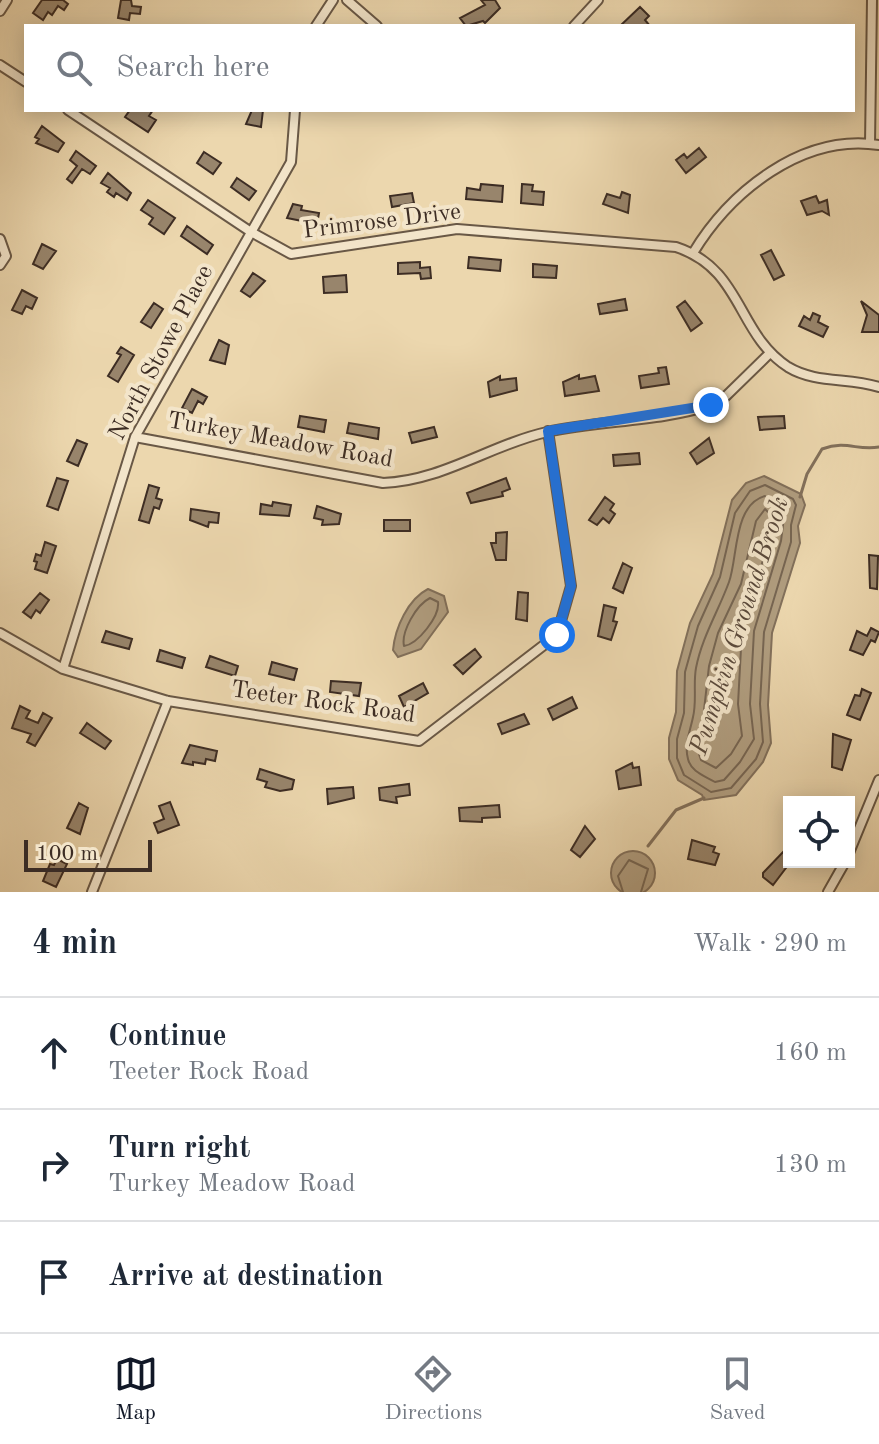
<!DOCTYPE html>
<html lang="en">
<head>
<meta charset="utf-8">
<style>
	body { margin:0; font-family:"Old Standard TT",serif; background:#f6f6f7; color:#1f2937 }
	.controls { position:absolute; right:24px; bottom:24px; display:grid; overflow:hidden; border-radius:0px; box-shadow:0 4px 20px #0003 }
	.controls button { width:72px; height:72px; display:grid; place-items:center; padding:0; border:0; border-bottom:2px solid #e0e1e3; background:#fff; color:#1f2937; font:40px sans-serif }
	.scale { position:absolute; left:24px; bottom:20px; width:128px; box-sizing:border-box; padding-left:8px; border:4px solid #3d2d24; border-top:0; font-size:22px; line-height:28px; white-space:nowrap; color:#3d2d24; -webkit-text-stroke:6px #f3e5ca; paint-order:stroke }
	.stop { position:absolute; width:24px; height:24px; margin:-18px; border:6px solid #1a73e8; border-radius:50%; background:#fff }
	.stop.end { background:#1a73e8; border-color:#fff; box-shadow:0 2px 8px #0008 }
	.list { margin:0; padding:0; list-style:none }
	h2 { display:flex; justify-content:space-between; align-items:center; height:104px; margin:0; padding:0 32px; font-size:34px }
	h2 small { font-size:26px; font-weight:400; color:#747a83 }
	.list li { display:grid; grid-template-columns:52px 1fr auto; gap:24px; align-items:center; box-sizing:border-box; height:112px; padding:0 32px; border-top:2px solid #e0e1e3 }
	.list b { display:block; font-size:30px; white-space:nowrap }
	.list p { margin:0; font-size:26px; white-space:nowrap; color:#747a83 }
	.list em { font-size:26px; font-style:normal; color:#747a83 }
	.icon { flex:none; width:44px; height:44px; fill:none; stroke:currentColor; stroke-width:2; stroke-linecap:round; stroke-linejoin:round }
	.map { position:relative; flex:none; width:879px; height:892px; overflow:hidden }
	.search { position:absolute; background:#fff; box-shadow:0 4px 20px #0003; left:24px; right:24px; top:24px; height:88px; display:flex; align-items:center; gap:20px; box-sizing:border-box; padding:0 28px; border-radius:0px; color:#747a83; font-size:30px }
	.sheet { height:440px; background:#fff }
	nav { display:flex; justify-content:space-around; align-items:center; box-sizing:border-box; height:112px; border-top:2px solid #e0e1e3; background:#fff; font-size:22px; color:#747a83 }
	nav a { display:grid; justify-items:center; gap:4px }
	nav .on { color:#111827 }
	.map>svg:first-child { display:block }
</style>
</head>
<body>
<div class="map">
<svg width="879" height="892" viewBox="0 0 879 892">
	<rect width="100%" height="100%" fill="#ecd7ae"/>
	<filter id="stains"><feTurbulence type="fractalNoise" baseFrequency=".0025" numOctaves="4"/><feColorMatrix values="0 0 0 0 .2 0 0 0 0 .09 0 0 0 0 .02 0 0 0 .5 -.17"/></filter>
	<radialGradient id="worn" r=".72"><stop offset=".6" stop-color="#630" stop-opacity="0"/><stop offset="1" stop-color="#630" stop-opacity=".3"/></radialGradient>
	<path fill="#b09d7f" stroke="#82705b" stroke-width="2" d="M764,476L801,494L805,505L798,526L800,543L772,633L768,705L771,743L763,762L736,795L704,800L702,795L678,780L669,759V738L676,712L677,671L690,623L713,574L732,500L746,483Z
		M428,589L444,596L448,612L421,649L398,657L393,650C395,628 408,599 428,589Z
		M611 873a22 22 0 1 1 44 0a22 22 0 1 1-44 0Z"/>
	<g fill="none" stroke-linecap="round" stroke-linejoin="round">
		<path stroke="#766552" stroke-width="2" d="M765,485L793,499L796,505L791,525V542L764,632L760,704L763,742L756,759L731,788L711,792L684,775L677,758V739L684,713L685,672L698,626L720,577L735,513L750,491Z
			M765,496L785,509L781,541L754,631L750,704L754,739L740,762L724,780L715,782C705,776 691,772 688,759C684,744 690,732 693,717C697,701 693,684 696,668C702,637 718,612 729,582C738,557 733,505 765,496Z
			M765,509L770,514L769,540L742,630L738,704L742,736L731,754L716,768L701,760L699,754L709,666L718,633L741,584L756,521Z
			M430,598L438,602C440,616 418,644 404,646C401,632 416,605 430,598Z
			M623,892L618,876L629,860L648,869L641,892"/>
		<path stroke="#82705b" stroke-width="3" d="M800,497L807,474L822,449C847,440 857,451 879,447
			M648,846L676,810L704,798"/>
	</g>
	<path fill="#98856c" stroke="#3d2d24" stroke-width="2" d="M42,0H63L68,4L64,10L58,6L52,15L48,12L43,20L33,13Z
		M121,0H131L132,6L141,7L140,14L130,13L129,20L118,18Z
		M481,0H495L500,8L485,23L483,21L466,26L460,18L485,5Z
		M640,7L649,16L645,20L650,26H620Z
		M130,110H153L149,116L156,120L148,132L125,117Z
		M252,110H263L261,127L246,124Z
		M42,126L64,143L58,152L36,143L39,139L35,137Z
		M699,148L706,157L686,173L676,160L684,154L687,158Z
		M76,151L96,166L90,174L82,169L72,183L67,179L77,166L70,160Z
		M204,152L221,163L213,174L197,163Z
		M108,173L131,193L127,200L116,193L114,197L107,192L110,188L101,183Z
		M237,178L256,191L249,200L231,187Z
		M481,184L503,186L502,202L466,199L467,188L480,190Z
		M522,184L533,185L532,191L544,192L543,205L521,203Z
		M622,192L630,195L628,213L603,204L607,194L620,198Z
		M412,193L414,203L392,207L390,196Z
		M816,196L819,203L827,200L829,215L822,211L807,215L801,201Z
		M148,200L175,218L164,234L149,224L153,218L141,210Z
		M293,204L302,206L301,210L319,213L317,224L287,218Z
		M187,226L213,245L207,254L181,236Z
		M42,244L56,251L43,269L33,264Z
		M771,250L784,275L774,280L761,255Z
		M469,257L501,260L500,271L468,268Z
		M420,262V268L430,267L431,278L421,279L420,273L398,274V263Z
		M533,264L557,266L556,278L533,277Z
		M253,273L265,281L250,297L241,291Z
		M346,275L347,292L324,293L323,277Z
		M22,290L37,298L32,309L26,306L22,314L12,310Z
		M625,299L627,310L600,314L598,304Z
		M685,301L702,323L691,331L677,307Z
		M861,301L879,315V332H862L867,315Z
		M154,303L163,309L151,328L141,322Z
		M813,313L820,316L818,322L828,327L823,337L799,326L804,316L810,320Z
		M219,340L229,345L225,364L210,360Z
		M121,347L134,355L118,382L108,376L121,355L117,353Z
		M666,367L669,384L641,388L639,376L659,373L658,368Z
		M579,375V379L595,376L599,391L565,396L563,382Z
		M500,376V380L516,378L517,390L490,397L488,382Z
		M192,389L207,397L203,404L198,401L192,413L182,408Z
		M300,416L326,420L324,432L298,427Z
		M784,416L785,428L760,430L758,417Z
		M349,423L379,428L378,439L347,433Z
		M434,427L437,437L412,443L409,433Z
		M709,438L714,453L697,464L690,453Z
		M77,440L87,444L78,466L67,461Z
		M639,453L640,464L614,466L613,455Z
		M57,478L68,481L58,510L47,506Z
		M506,478L510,489L502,492L503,496L471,503L467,493Z
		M149,485L159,488L156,498L162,500L159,509L154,507L149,523L139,520Z
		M605,497L614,504L610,510L615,514L609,523L603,518L597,525L589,520Z
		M273,502L291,505L289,516L260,514L261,504L272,506Z
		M317,506L341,514L339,524L322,525L323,520L314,518Z
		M191,509L219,513L218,523L209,522L208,527L190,520Z
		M384,520H410V531H384Z
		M507,532L506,560H496L491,543H496V533Z
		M45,542L56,546L47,573L35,569L37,562L34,561L36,554L41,556Z
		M869,555L878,556L877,589L870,588Z
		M623,563L632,568L623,593L613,588Z
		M518,592L528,593L527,621L516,619Z
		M40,593L49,600L40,613L36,610L31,618L23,612Z
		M604,605L616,608L613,621L617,622L611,640L598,636Z
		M871,628L879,632L875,642L871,640L863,655L850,650L857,631L867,636Z
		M106,631L132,639L129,649L102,642Z
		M475,649L481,657L463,674L454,665Z
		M160,650L185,658L182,668L157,661Z
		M210,656L238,666L235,676L206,667Z
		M272,662L297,669L294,680L269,674Z
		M331,681L361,683L359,696L330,692Z
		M423,683L428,693L404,707L399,696Z
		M862,689L871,693L860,720L847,715L855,695L860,696Z
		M572,697L577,708L553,720L548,709Z
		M20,706L30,711L26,718L38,723L43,713L52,718L35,746L27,742L31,734L12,728Z
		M524,714L529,724L502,734L498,724Z
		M87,723L111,741L105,749L80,733Z
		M833,734L851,740L842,770L832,767Z
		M190,745L217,751L215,761L206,759L205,764L193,762V765L182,763Z
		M632,763L633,768L639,767L641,785L619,789L616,771Z
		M260,769L294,780L292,789L280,791L265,787L267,782L257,779Z
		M409,784L410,795L396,797L397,803L380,800L379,788Z
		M353,787L354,798L328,804L327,789Z
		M170,802L179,825L158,833L154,823L164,819L159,806Z
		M79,803L88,808L80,834L67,828Z
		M499,805L500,817L482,818V822L460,821L459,808Z
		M585,826L595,839L580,857L571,850Z
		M692,840L715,847L713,852L719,854L715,865L688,859Z
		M783,852L789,856V864L773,885L763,877V873Z
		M57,859L67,864L56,887L43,881L50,864L54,865Z"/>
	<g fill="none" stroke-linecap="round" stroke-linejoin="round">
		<g stroke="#695846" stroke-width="12">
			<path id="minor" d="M347,0L377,26
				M0,11L7,0
				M316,26L333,0
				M574,26L598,0
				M0,65L26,82
				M68,110L251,232L291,254L457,229L676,247C743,269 736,333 788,367C816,384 849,377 879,387
				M870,144L872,0
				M0,239L6,256L0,265
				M693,253C730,192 802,133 879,145
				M135,437L383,483C442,481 490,445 547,432C601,420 659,422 711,405L726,396L770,353
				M0,633L63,669L168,701L419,741L557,635L571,586L548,431
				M63,669L135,437L291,162L295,110
				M849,853L879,780
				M92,892L168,701
				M828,892L845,862"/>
		</g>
		<use href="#minor" stroke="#f3e5ca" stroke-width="8"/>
	</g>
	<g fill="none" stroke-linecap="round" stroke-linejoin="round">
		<path stroke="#1a73e8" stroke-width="10" d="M557,635L571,586L548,431L711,405"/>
	</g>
	<g text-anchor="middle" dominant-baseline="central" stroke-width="8" stroke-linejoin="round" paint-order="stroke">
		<g font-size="24" fill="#3d2d24" stroke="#f3e5ca">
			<text transform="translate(382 222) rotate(-7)">Primrose Drive</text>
			<text transform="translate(162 353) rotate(-62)">North Stowe Place</text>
			<text transform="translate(280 441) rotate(10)">Turkey Meadow Road</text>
			<text transform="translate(323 703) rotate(8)">Teeter Rock Road</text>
		</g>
		<g font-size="26" font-style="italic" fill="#5a493b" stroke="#f3e5ca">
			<text transform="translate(740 626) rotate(-72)">Pumpkin Ground Brook</text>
		</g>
	</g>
	<rect width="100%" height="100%" filter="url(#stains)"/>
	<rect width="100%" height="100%" fill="url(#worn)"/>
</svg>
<div class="controls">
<button><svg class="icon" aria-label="locate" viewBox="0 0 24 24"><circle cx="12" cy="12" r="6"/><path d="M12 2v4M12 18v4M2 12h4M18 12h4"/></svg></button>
</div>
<div class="scale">100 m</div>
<div class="stop" style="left:557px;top:635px"></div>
<div class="stop end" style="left:711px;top:405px"></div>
<div class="search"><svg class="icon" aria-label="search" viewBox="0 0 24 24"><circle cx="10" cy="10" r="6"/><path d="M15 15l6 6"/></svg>Search here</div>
</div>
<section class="sheet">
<h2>4 min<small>Walk · 290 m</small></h2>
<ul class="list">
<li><svg class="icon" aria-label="ahead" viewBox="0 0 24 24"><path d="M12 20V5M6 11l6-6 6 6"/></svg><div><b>Continue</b><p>Teeter Rock Road</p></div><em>160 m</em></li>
<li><svg class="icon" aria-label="right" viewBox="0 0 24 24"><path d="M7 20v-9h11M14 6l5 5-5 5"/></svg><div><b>Turn right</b><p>Turkey Meadow Road</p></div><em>130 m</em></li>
<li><svg class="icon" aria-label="arrive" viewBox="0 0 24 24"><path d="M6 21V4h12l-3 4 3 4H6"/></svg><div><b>Arrive at destination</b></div></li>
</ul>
</section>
<nav>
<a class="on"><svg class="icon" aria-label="map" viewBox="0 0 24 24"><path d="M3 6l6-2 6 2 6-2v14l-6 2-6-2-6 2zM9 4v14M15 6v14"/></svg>Map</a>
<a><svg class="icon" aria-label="directions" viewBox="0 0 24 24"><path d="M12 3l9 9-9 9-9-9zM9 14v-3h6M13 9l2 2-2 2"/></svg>Directions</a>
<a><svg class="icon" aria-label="saved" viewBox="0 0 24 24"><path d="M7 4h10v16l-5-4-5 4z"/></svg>Saved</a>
</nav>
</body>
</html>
